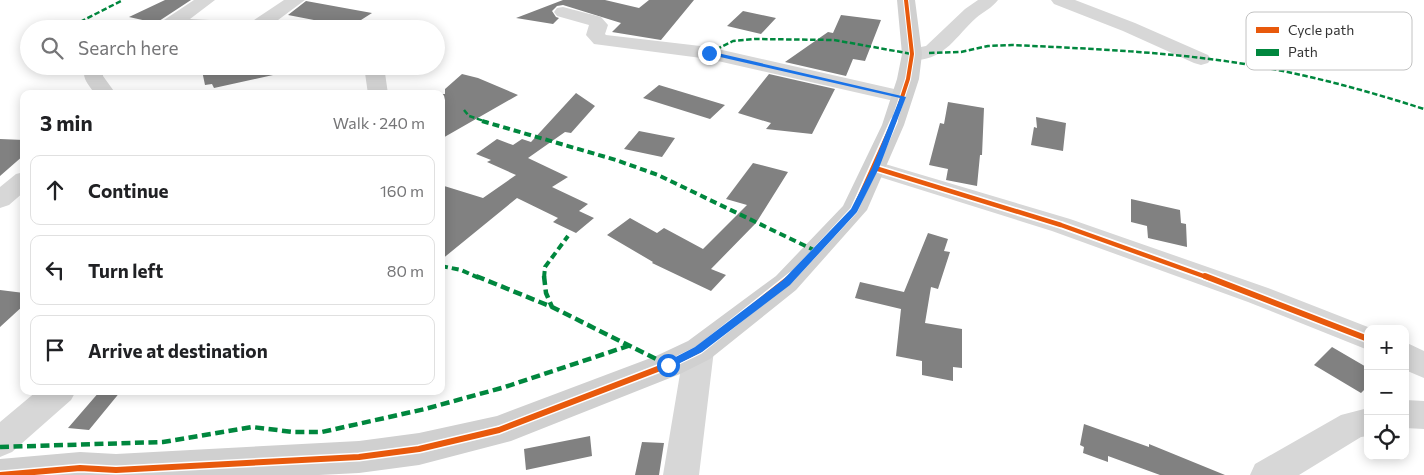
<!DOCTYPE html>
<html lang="en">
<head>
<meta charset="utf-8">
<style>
	body { margin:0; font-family:Commissioner,sans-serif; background:#f2f2f2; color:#202124 }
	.controls { position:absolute; right:15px; bottom:15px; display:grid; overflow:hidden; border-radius:10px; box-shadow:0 2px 12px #0003 }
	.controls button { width:45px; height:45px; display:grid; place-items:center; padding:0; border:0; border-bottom:1px solid #e0e0e0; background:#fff; color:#202124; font:25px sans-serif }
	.stop { position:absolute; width:15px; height:15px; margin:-11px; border:4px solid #1a73e8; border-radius:50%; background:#fff }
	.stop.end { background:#1a73e8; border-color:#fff; box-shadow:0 1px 5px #0008 }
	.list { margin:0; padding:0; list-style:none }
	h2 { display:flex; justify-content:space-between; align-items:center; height:65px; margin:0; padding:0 20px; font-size:21px }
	h2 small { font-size:16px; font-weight:400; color:#757577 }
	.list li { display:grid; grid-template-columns:32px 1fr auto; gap:15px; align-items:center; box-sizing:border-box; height:70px; margin:0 10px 10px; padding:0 10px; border:1px solid #e0e0e0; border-radius:10px }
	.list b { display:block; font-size:19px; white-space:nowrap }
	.list em { font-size:16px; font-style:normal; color:#757577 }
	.icon { flex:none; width:28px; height:28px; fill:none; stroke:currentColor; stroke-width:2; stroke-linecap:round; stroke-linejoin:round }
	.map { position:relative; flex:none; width:1424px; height:475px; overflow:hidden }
	.search { position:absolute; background:#fff; box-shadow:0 2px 12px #0003; left:20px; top:20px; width:425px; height:55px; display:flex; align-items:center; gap:12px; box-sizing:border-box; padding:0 18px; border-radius:28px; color:#757577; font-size:19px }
	.panel { position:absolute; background:#fff; box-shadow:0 2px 12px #0003; left:20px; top:90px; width:425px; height:305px; border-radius:10px }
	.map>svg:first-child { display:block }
</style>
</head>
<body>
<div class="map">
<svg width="1424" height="475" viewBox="0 0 1424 475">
	<rect width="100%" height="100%" fill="#fff"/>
	<path fill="#818181" d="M165,0H191L156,23L129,17Z
		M563,0H605L639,8L649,0H694L661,40L612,32L621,23L563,5L557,6L552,11L556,17L559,18L553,24L516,18Z
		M306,1L372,13L350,27L288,15Z
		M743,11L776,18L761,34L727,26Z
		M841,15L881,20L865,61L853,59L846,76L785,62L828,32L833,33Z
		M201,66H281L282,73L214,88L212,84L205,85Z
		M462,74L478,78L518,95L441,139V94H445V89Z
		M769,74L835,89L812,134L766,129L771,123L738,113Z
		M659,85L725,105L710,119L643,98Z
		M576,93L595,106L571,133L565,132L528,158L568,177L552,187L588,204L579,211L594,218L576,233L553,222L558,218L517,198L441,260V185L483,198L516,175L487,162L491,160L476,154L497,139L513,145L522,139L531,142Z
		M948,102L984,108L982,155H980L977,186L946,180L948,169L929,165L940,123L944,124Z
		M1036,117L1066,123L1063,151L1031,145L1034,127L1037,128Z
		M639,131L675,138L662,157L624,149Z
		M0,139L24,140V155L0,176Z
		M753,163L788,172L756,223L711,269L726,275L711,291L652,263L653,262L607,235L630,218L657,233L664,228L703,249L747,205L726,199Z
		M1131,199L1180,210L1181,223L1186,224L1187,247L1148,238L1147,226L1131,222Z
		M928,233L948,239L944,251L950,252L938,289L931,287L925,323L962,329V368L953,367V381L922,375V361L896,356L901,309L855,298L860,282L904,292Z
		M0,290L24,293V305L0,327Z
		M1332,347L1368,368V386L1361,393L1314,365Z
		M100,391H121L89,430L68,428Z
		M1084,424L1149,447V444L1225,475H1160L1108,456V462L1083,453L1084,447L1080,445Z
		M590,436L592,456L526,470L524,449Z
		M642,442L664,443L659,475H635Z"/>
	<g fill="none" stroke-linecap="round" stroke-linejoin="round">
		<path fill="#d7d7d7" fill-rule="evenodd" d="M194,0H215L190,19L251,22L284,0H305L274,23L297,25L300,29H160L158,26L161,22Z
			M978,0H998C992,8 983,12 976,18C954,38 940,67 905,58L902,54L905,50L926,46L965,9Z
			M1051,0H1075L1135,23L1208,55L1211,59L1208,63L1201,65L1194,63L1123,31L1054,4Z
			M563,7L601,17L608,25L605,34L606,35L709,47L903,91L910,93L913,97L910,101L903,103L709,59L594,44L586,35L589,25L557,16L554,12L557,8Z
			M87,66H110L103,73V76L116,94H95C89,85 79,76 87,66Z
			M364,66H384L388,94H368Z
			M875,161L1070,219L1268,288L1373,329H1368V350L1248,302L1052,231L867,173L863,168L867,163Z
			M24,172V192L9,205L0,208V187L16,174Z
			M699,338L710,342L714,350L699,475H663L684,350L688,342Z
			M1405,342L1424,351V378L1405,370Z
			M37,391H76L71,400L12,452L0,457V422Z
			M1405,400L1424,401V429L1405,428Z
			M1368,408V436L1361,437L1299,475H1250L1255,464L1341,415Z"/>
		<path fill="#d0d0d0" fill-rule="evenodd" d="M897,0H915L922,54L919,79L904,125L867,210L796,290L710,359L680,374L511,441L419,465L359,473L319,475H0V459L80,452L116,454L359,441L419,433L497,416L656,356L688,341L776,276L843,206L882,125L897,79L902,54Z"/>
		<path stroke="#00873e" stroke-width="2.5" stroke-dasharray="5.5 2.5" stroke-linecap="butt" d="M66,29L123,0
			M709,53L733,41L755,39L834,40L912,54
			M929,53L961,52L988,46L1012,45C1095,49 1180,52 1262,67C1317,77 1371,92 1424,109
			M81,66L93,71
			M464,110L469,116L487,122"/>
		<path stroke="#00873e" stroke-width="4" stroke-dasharray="7 4" stroke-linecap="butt" d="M482,121L616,160L658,175L816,251
			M441,266L461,270L479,278
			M544,278L545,267L568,236"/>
		<path stroke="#00873e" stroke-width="4.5" stroke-dasharray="9 4.5" stroke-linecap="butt" d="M476,276L552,307L668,365
			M544,276L546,293L552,307
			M0,447L163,442L252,427L293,432H322L425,409L505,387L631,345"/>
		<g stroke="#fff" stroke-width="6">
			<path id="cycleway-far2" d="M894,122L908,79L912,54L906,0"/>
		</g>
		<g stroke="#fff" stroke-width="8">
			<path id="cycleway-far1" d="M875,168L1061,225L1209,278
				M791,278L854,210L894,121"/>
		</g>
		<g stroke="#fff" stroke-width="9">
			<path id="cycleway" d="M1205,276L1368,339
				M0,475L80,468L116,470L359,457L419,449L499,430L668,365L699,350L792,276"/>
		</g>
		<use href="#cycleway-far2" stroke="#e8590c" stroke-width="4"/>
		<use href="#cycleway-far1" stroke="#e8590c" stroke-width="4.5"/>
		<use href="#cycleway" stroke="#e8590c" stroke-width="6"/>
	</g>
	<path fill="#1a73e8" d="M709,51L906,97L879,168L857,212L790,285L702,352L668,369L663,365L664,363L695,347L783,280L851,209L872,168L900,98L707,54Z"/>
	<rect x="1246" y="12" width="166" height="58" rx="8" fill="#fff" stroke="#c2c2c2" stroke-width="1"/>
	<rect x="1256" y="27" width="23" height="6" fill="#e8590c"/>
	<rect x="1256" y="49" width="23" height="7" fill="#00873e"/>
	<g font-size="14" fill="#333">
		<text x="1288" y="35">Cycle path</text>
		<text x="1288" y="57">Path</text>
	</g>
</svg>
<div class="controls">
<button>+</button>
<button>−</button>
<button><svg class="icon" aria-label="locate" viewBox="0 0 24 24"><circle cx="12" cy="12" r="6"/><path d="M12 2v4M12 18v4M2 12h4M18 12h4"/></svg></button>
</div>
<div class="stop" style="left:668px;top:365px"></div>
<div class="stop end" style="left:709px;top:53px"></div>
<div class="search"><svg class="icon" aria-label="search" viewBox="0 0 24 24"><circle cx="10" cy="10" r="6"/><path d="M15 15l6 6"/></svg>Search here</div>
<section class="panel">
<h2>3 min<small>Walk · 240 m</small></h2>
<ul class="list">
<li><svg class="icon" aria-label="ahead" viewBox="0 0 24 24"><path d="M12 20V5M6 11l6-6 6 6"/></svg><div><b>Continue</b></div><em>160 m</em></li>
<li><svg class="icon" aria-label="left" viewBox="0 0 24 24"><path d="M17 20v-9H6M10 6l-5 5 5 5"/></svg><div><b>Turn left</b></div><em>80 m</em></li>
<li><svg class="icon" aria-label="arrive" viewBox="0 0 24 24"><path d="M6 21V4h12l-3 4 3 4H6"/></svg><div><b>Arrive at destination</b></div></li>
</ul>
</section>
</div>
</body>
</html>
